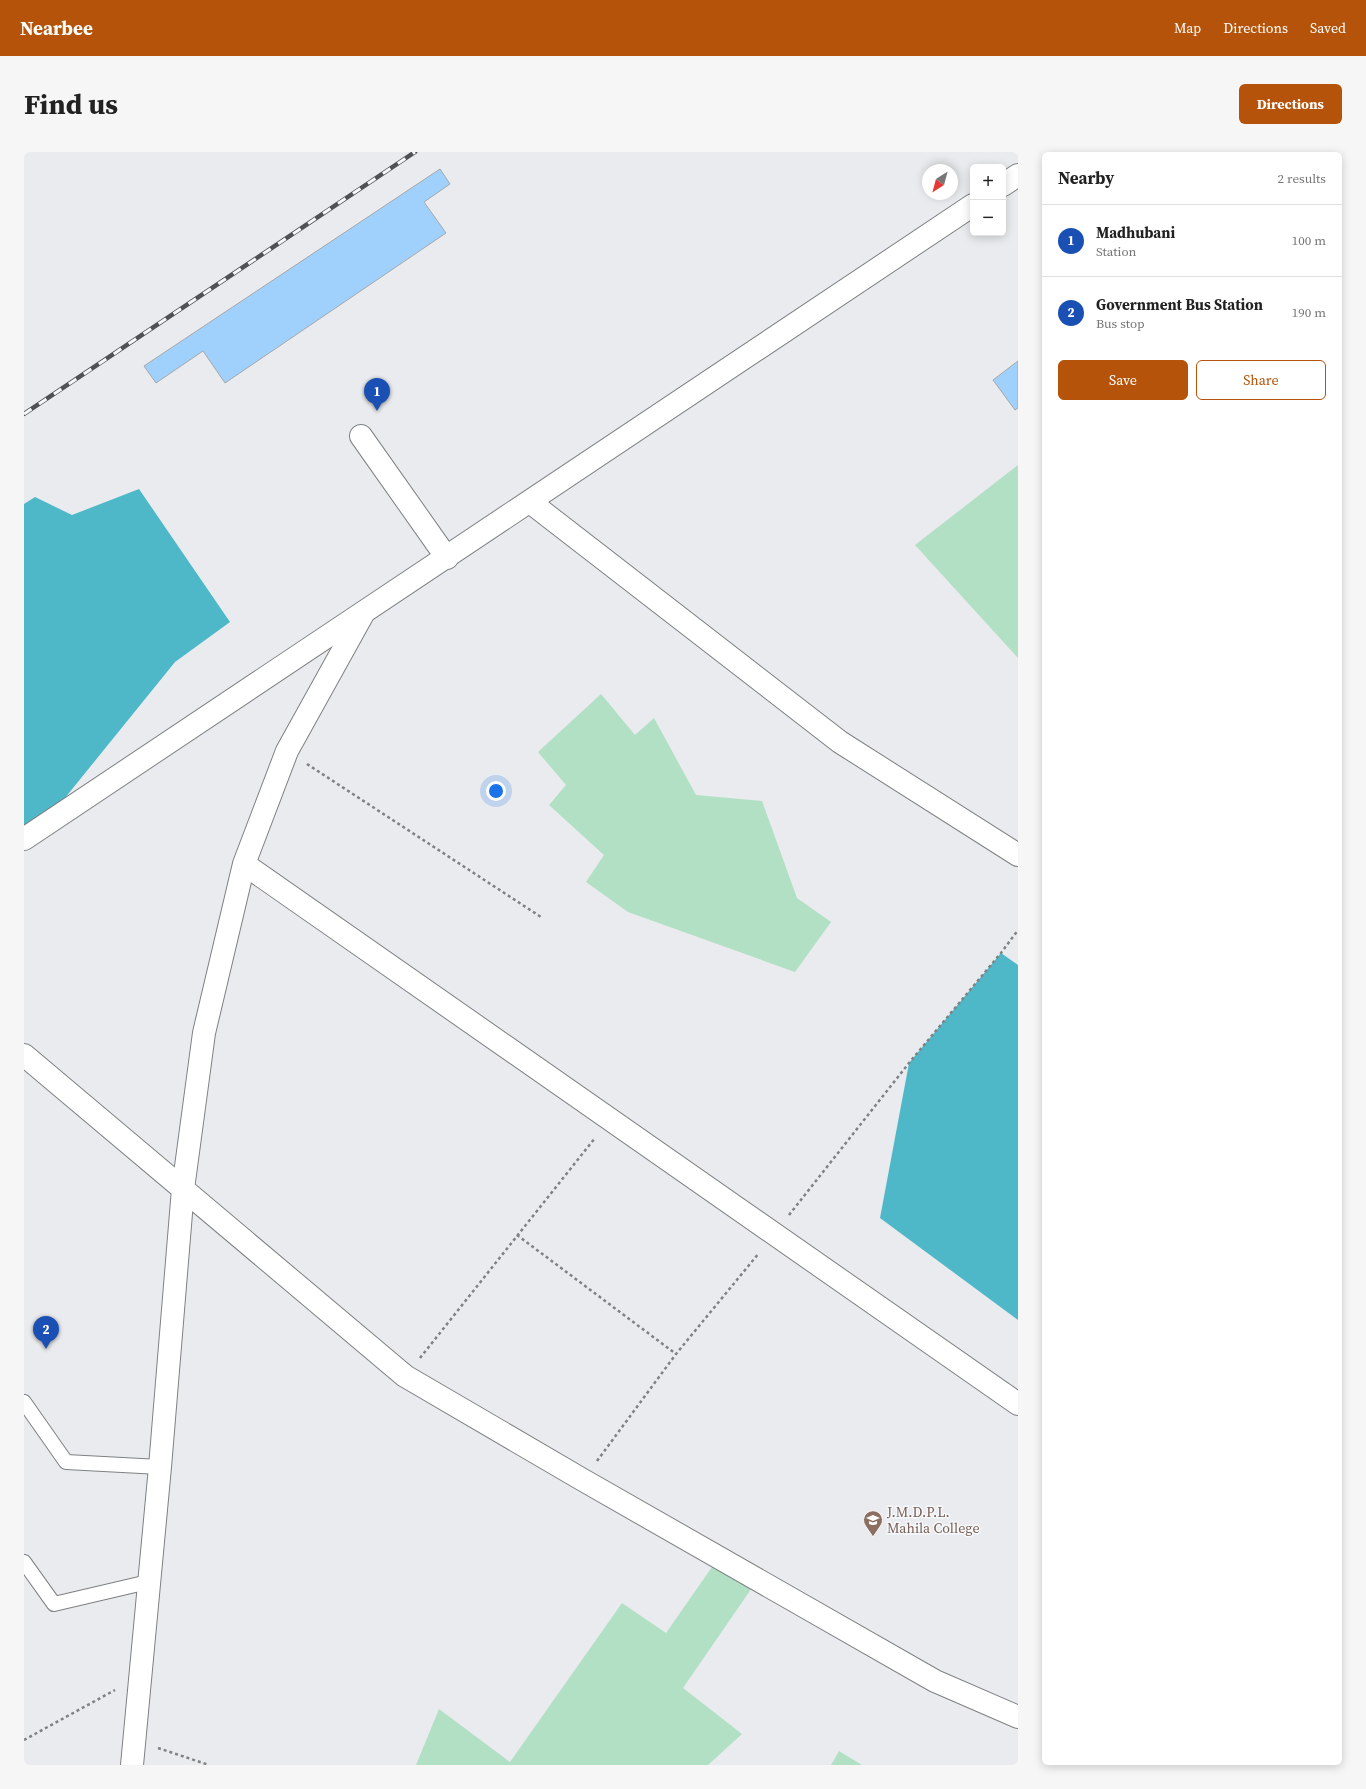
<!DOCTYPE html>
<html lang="en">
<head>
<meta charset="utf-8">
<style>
	body { margin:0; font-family:"Source Serif 4",serif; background:#f6f6f6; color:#222 }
	.controls { position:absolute; right:12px; top:12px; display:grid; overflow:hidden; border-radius:6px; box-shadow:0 2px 10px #0003 }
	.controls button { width:36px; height:36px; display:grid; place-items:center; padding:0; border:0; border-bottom:1px solid #e0e0e0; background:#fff; color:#222; font:20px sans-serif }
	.compass { position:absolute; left:898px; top:12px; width:36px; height:36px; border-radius:50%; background:#fff; box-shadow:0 2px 10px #0003; rotate:216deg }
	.you { position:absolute; left:472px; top:639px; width:14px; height:14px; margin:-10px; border:3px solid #fff; border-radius:50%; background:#1a73e8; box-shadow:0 0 0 6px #1a73e833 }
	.badge { display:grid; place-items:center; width:26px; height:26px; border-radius:50%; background:#b45309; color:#fff; font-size:13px; font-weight:700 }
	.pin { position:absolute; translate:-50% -33px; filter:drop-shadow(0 1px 2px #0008) }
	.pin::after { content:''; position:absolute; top:21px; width:14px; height:12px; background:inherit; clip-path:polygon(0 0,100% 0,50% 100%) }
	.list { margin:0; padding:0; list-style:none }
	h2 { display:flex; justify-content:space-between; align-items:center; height:52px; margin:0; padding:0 16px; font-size:17px }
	h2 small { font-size:13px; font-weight:400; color:#767676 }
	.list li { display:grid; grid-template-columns:26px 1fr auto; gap:12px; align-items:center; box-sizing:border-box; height:72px; padding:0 16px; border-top:1px solid #e0e0e0 }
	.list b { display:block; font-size:15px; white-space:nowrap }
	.list p { margin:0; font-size:13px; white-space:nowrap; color:#767676 }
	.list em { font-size:13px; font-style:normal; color:#767676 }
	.actions { display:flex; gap:8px; padding:12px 16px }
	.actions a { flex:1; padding:9px 0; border:1px solid #b45309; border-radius:6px; text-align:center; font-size:14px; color:#b45309 }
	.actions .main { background:#b45309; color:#fff }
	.map { position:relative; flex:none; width:994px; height:1613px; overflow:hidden; border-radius:6px }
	header { display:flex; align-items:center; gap:24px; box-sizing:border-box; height:56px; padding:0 20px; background:#b45309; color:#fff }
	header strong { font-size:19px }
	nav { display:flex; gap:22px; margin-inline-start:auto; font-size:14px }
	.intro { display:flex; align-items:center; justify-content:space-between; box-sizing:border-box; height:96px; padding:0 24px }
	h1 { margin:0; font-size:28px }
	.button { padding:10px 18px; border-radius:6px; background:#b45309; color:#fff; font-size:14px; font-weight:700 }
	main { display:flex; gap:24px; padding:0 24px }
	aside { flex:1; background:#fff; border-radius:6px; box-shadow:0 2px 10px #0003 }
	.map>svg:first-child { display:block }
</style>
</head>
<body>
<header>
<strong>Nearbee</strong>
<nav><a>Map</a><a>Directions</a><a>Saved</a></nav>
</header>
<div class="intro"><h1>Find us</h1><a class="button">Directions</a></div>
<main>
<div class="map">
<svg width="994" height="1613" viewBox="0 0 994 1613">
	<rect width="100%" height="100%" fill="#e9ebee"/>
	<path fill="#b1e0c4" d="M994,313V506L891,393Z
		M577,542L611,583L630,566L672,643L738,649L773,746L807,770L771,820L604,760L562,730L580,703L525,653L542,633L514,600Z
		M695,1405L734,1427L659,1536L718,1582L684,1613H392L415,1557L486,1610L598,1451L642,1481Z
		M815,1599L838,1613H807Z"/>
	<path fill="#4eb8c9" d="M115,337L206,470L151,510L15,678L0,687V352L11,345L48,363Z
		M977,801L994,813V1168L856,1066L885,911Z"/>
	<path fill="#a0d0fc" stroke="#a5a8aa" d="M416,17L426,32L400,50L422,81L201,231L179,199L132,231L120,214Z
		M994,209V256L991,258L969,228Z"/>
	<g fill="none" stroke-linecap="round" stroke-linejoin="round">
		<g stroke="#7e8082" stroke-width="16">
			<path id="lane" d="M0,1250L42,1310L136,1315
				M0,1410L30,1452L124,1430"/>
		</g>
		<g stroke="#7e8082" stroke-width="24">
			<path id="street" d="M337,284L423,406
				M506,350L816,590L994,703
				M220,712L994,1252
				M0,903L381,1224L559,1328L911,1529L994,1565
				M108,1613L136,1315L159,1037L180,881L220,712L263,599L339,462"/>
		</g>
		<g stroke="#7e8082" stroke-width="24">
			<path id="secondary" d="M979,33L994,23
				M0,687L949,53"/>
		</g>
		<path stroke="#808183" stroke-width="2.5" stroke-dasharray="3 3" stroke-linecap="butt" d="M283,612L517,765
			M765,1063L885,911L977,801L994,778
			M493,1083L652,1202
			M396,1206L571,986
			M573,1309L652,1202L735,1101
			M0,1588L91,1538
			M134,1596L185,1613"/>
		<use href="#lane" stroke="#fff" stroke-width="14"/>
		<use href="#street" stroke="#fff" stroke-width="22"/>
		<use href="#secondary" stroke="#fff" stroke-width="22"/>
		<g stroke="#505153" stroke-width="4.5">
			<path id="rail" d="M0,262L391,0"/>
		</g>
		<use href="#rail" stroke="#f6f9fb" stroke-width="3" stroke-dasharray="9" stroke-linecap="butt"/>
	</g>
	<defs>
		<g id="school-pin" transform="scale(1)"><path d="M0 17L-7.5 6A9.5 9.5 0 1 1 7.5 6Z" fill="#8d6e63" stroke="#f6f9fb"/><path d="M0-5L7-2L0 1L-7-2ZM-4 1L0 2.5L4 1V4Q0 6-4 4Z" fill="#fff"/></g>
	</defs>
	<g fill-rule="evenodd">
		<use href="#school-pin" x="849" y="1368"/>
	</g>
	<g text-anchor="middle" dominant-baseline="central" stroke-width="3" stroke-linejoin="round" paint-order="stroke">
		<g font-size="14" fill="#785e54" stroke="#f6f9fb" text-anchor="start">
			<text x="863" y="1360">J.M.D.P.L.<tspan x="863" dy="16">Mahila College</tspan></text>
		</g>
	</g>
</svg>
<div class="controls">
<button>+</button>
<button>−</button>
</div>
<svg class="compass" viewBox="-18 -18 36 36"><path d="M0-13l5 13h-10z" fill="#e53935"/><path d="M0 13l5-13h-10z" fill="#767676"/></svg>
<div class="you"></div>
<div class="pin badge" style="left:353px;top:259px;background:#1a4fb4">1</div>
<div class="pin badge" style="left:22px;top:1197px;background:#1a4fb4">2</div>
</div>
<aside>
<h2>Nearby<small>2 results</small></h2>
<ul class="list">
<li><span class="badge" style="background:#1a4fb4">1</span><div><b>Madhubani</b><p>Station</p></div><em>100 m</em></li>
<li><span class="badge" style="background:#1a4fb4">2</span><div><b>Government Bus Station</b><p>Bus stop</p></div><em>190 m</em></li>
</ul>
<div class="actions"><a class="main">Save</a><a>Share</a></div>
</aside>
</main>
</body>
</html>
